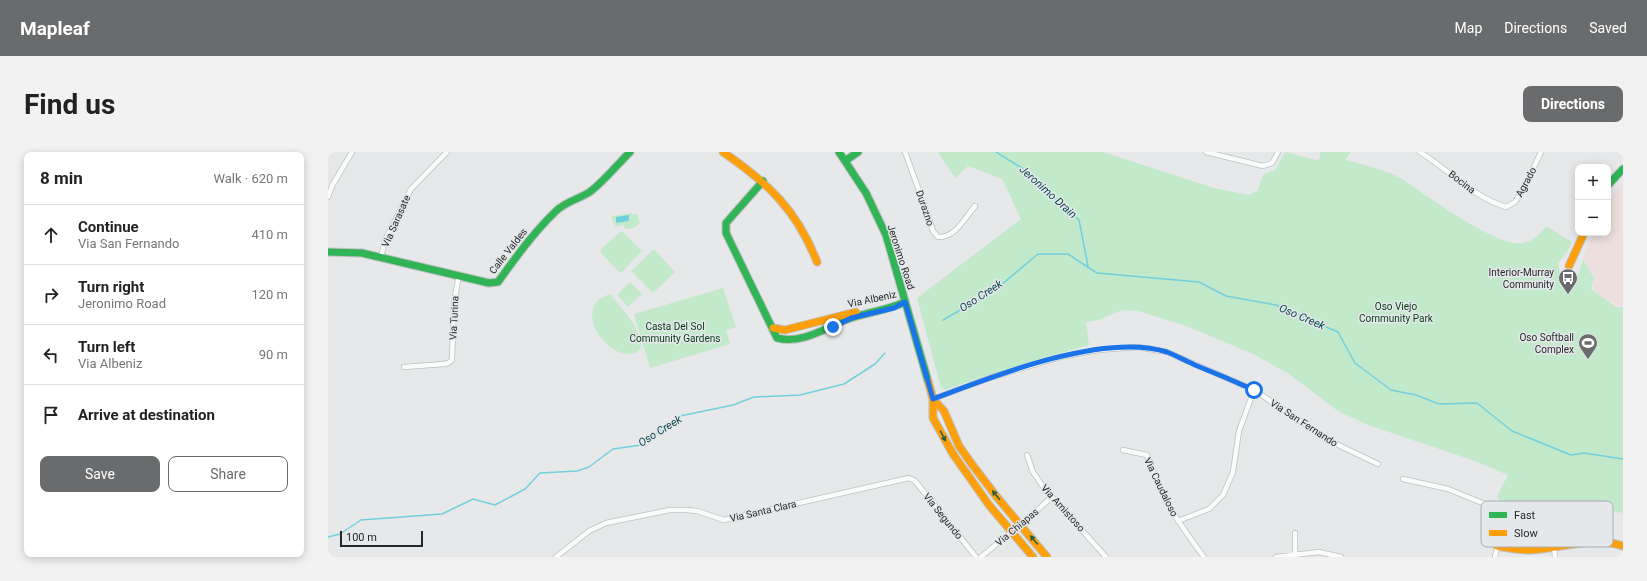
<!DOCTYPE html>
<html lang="en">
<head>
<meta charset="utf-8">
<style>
	body { margin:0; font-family:Roboto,sans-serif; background:#f2f2f2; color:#222 }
	.controls { position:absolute; right:12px; top:12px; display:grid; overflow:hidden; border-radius:8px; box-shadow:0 2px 10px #0003 }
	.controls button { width:36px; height:36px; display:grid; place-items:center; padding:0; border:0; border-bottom:1px solid #e0e0e0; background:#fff; color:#222; font:20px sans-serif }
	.scale { position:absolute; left:12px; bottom:10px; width:83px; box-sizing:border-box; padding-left:4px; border:2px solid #262728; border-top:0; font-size:11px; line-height:14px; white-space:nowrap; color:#262728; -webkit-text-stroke:3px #e5e8ea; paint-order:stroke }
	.stop { position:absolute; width:12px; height:12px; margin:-9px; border:3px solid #1a73e8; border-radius:50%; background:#fff }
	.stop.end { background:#1a73e8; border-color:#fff; box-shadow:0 1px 4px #0008 }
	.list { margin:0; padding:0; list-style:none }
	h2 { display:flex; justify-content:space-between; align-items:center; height:52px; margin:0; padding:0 16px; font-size:17px }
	h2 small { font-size:13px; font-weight:400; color:#767676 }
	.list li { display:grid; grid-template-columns:26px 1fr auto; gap:12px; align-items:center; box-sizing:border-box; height:60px; padding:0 16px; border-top:1px solid #e0e0e0 }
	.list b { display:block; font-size:15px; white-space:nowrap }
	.list p { margin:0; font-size:13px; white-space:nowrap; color:#767676 }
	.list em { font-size:13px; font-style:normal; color:#767676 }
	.actions { display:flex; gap:8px; padding:12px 16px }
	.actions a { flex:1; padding:9px 0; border:1px solid #696b6c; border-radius:8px; text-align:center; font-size:14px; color:#696b6c }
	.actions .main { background:#696b6c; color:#fff }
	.icon { flex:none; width:22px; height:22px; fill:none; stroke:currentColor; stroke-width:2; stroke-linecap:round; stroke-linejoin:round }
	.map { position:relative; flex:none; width:1295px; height:405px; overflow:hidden; border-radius:8px }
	header { display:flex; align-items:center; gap:24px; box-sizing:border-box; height:56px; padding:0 20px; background:#696b6c; color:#fff }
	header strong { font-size:19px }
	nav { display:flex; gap:22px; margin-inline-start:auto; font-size:14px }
	.intro { display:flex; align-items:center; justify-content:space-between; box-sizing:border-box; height:96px; padding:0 24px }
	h1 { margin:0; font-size:28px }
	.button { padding:10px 18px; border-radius:8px; background:#696b6c; color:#fff; font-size:14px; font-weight:700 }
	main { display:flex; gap:24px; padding:0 24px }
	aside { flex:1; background:#fff; border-radius:8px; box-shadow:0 2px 10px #0003 }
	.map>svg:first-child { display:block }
</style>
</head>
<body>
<header>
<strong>Mapleaf</strong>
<nav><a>Map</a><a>Directions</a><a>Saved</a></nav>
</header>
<div class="intro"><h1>Find us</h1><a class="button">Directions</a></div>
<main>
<aside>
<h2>8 min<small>Walk · 620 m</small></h2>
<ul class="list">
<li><svg class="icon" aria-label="ahead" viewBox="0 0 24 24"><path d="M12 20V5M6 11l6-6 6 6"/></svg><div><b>Continue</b><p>Via San Fernando</p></div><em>410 m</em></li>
<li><svg class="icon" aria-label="right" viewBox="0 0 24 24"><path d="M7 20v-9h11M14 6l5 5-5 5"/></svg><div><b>Turn right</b><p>Jeronimo Road</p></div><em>120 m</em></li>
<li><svg class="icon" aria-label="left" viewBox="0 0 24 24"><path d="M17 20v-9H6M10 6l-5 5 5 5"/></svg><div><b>Turn left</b><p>Via Albeniz</p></div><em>90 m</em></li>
<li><svg class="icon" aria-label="arrive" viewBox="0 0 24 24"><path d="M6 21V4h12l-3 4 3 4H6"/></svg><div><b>Arrive at destination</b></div></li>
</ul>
<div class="actions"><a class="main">Save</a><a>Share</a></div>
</aside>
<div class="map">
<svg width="1295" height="405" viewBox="0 0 1295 405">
	<rect width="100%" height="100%" fill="#e6e8e9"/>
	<path fill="#ecdfde" d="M1295,30V153L1293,154L1280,149L1265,136L1267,125L1255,106L1265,81H1280V50Z"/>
	<path fill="#c3e9cb" d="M610,0H775L886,36L921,43L929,39L936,22L947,18L957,0L988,8L992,7V0H1023L1017,8C1036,13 1055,17 1072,26C1098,42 1167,95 1194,91C1204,90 1213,82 1218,74L1244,90L1239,100L1230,111L1232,122L1240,127L1250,124L1255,107L1266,126L1263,137L1288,155H1295V361L1265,355L1225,361L1187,365L1182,355L1171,349L1169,344L1180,323L1144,308L1040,273L1010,259L961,222L925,202L858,174L810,159L794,158L771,168L758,170L761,193L669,220L617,238L613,236L589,146L693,67L674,27L640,14L627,26Z
		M304,61L305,63L310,62V69H312L311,72L306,76L297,77L296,73L287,75V71H285L284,64Z
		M292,80H295L314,99L294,120H291L273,101V97Z
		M326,97L347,120L325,141L303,119Z
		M302,130L314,142L300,155L289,143Z
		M395,136L408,175L398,178L402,192L322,216L306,162Z
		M282,142C294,157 313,175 313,196C295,218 253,176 267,152C270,147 277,144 282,142Z"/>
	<path fill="#72d0de" d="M301,63V69L288,71V65Z"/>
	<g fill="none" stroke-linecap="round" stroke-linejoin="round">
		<path stroke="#72d0de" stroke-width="1.5" d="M668,0L694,16L751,68L760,114
			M615,168L667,138L710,102H740L769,121L871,130L898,144L948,153L1010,180L1027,211L1063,238L1088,243L1111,252L1149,251L1184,279L1243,303L1256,301L1295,307
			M0,385L12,382L33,368L114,362L145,347L167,353L197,337L212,321L249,319L261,315L285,297L313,293L352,264L405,253L426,245L472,243L516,232L547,212L557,201"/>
		<g stroke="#bec0c0" stroke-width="6">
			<path id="street" d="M577,0L600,63L605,79L610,85C627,86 637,66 647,54
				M878,0L935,14L944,11L950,0
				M1092,0C1121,18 1145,45 1178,55L1187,50L1195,38L1213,0
				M0,45L4,34L24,0
				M53,105L57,88L83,37L119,0
				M76,215L116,212L120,211L124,208L126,151L131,123
				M605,247L664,225L732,205L770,198L810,195L839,200L926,238L1002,289L1050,312
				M795,298L819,303C830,341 852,373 876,405
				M699,303L705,320L716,336L778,405
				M1075,327L1120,337L1169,357L1173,360L1176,365L1167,405
				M850,369L881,357L895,343L905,320L911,279L926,238
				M967,381V403
				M1226,394L1227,405
				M228,405L261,379L278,371L342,358H358L369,359L396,368L581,326L587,329L648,405
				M653,405L692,373L724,345
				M948,405L991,400L1013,405"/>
		</g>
		<g stroke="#bec0c0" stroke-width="9">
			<path id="fast" d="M511,0L538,41L558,83L600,229
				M517,9L530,0
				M435,29L398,71V81L449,186C475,193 500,174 523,166C541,160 560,158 577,150
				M1280,33L1295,17
				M0,100L34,101L161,131L170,130C188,105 206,80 228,59C238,49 252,47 263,39C277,28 289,13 302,0"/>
		</g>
		<g stroke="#bec0c0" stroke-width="9">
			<path id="slow" d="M395,0C440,31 469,58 489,110
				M1241,114L1256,81
				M445,176L457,178L528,160
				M600,229L605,247V266L625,302L661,353L705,405
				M605,247L616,259L631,294L643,311L668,344L719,405
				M1169,394C1180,396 1192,398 1203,398C1235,396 1263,384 1295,394"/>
		</g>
		<use href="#street" stroke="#fbfcfc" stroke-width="4.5"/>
		<use href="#fast" stroke="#30b455" stroke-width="7"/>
		<use href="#slow" stroke="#ff9f0a" stroke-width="7"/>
	</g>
	<defs><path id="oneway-solid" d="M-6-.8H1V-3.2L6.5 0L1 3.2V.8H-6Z"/></defs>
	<g fill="#2a5f3a">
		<use href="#oneway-solid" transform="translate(615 284) rotate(62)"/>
		<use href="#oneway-solid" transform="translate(668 343) rotate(-129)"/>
		<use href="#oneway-solid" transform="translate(706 388) rotate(-131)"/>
	</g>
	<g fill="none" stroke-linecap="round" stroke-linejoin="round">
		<path stroke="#1a73e8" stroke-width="5" d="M505,175L523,166L566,156L577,150L605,247C665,224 776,180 839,200C849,204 858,209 867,213C887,221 906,229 926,238"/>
	</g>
	<defs>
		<g id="bus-pin" transform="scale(1)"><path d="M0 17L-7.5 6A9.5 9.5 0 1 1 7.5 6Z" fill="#696b6c" stroke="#e5e8ea"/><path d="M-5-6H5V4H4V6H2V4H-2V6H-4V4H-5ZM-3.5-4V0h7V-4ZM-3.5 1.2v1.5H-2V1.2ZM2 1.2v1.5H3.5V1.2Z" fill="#fff"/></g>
		<g id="stadium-pin" transform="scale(1)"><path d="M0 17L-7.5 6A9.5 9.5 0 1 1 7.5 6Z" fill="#696b6c" stroke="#e5e8ea"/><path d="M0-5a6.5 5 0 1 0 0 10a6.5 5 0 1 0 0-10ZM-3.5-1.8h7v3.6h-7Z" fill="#fff"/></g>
	</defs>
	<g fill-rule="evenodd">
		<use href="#bus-pin" x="1240" y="126"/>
		<use href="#stadium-pin" x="1260" y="191"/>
	</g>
	<g text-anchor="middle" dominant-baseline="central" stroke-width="3" stroke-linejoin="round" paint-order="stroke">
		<g font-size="10" fill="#262728" stroke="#e5e8ea">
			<text transform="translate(1134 30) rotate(37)">Bocina</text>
			<text transform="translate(1198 30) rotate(-62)">Agrado</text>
			<text transform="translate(597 56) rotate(71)">Durazno</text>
			<text transform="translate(68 69) rotate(-66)">Via Sarasate</text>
			<text transform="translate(180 99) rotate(-52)">Calle Valdes</text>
			<text transform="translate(573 105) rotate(72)">Jeronimo Road</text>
			<text transform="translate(544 147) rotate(-12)">Via Albeniz</text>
			<text transform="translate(126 166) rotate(-87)">Via Turina</text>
			<text transform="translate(976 271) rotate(33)">Via San Fernando</text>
			<text transform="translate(833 335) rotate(64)">Via Caudaloso</text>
			<text transform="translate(735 356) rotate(48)">Via Amistoso</text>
			<text transform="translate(435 359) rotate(-13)">Via Santa Clara</text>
			<text transform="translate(615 364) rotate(51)">Via Segundo</text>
			<text transform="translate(689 375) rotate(-40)">Via Chiapas</text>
		</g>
		<g font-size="10" fill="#262728" stroke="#e5e8ea" text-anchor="end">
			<text x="1226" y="120">Interior-Murray<tspan x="1226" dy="12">Community</tspan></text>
			<text x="1246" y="185">Oso Softball<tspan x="1246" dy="12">Complex</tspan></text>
		</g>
		<g font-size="10" fill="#003a14" stroke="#e5e8ea">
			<text x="1068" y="154">Oso Viejo<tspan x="1068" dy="12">Community Park</tspan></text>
			<text x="347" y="174">Casta Del Sol<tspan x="347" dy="12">Community Gardens</tspan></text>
		</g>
		<g font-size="11" font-style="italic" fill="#0a464e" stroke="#e5e8ea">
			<text transform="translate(720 40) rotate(42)">Jeronimo Drain</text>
			<text transform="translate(653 144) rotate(-33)">Oso Creek</text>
			<text transform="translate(974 165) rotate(23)">Oso Creek</text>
			<text transform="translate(332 279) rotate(-32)">Oso Creek</text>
		</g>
	</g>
	<rect x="1153" y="349" width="132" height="46" rx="6" fill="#e5e8ea" stroke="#acaeb0" stroke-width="1"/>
	<rect x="1161" y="360" width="18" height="6" fill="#30b455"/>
	<rect x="1161" y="378" width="18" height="6" fill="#ff9f0a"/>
	<g font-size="11" fill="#262728">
		<text x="1186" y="367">Fast</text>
		<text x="1186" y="385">Slow</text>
	</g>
</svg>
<div class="controls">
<button>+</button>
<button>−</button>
</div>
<div class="scale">100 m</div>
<div class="stop" style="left:926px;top:238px"></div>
<div class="stop end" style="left:505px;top:175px"></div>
</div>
</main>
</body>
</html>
